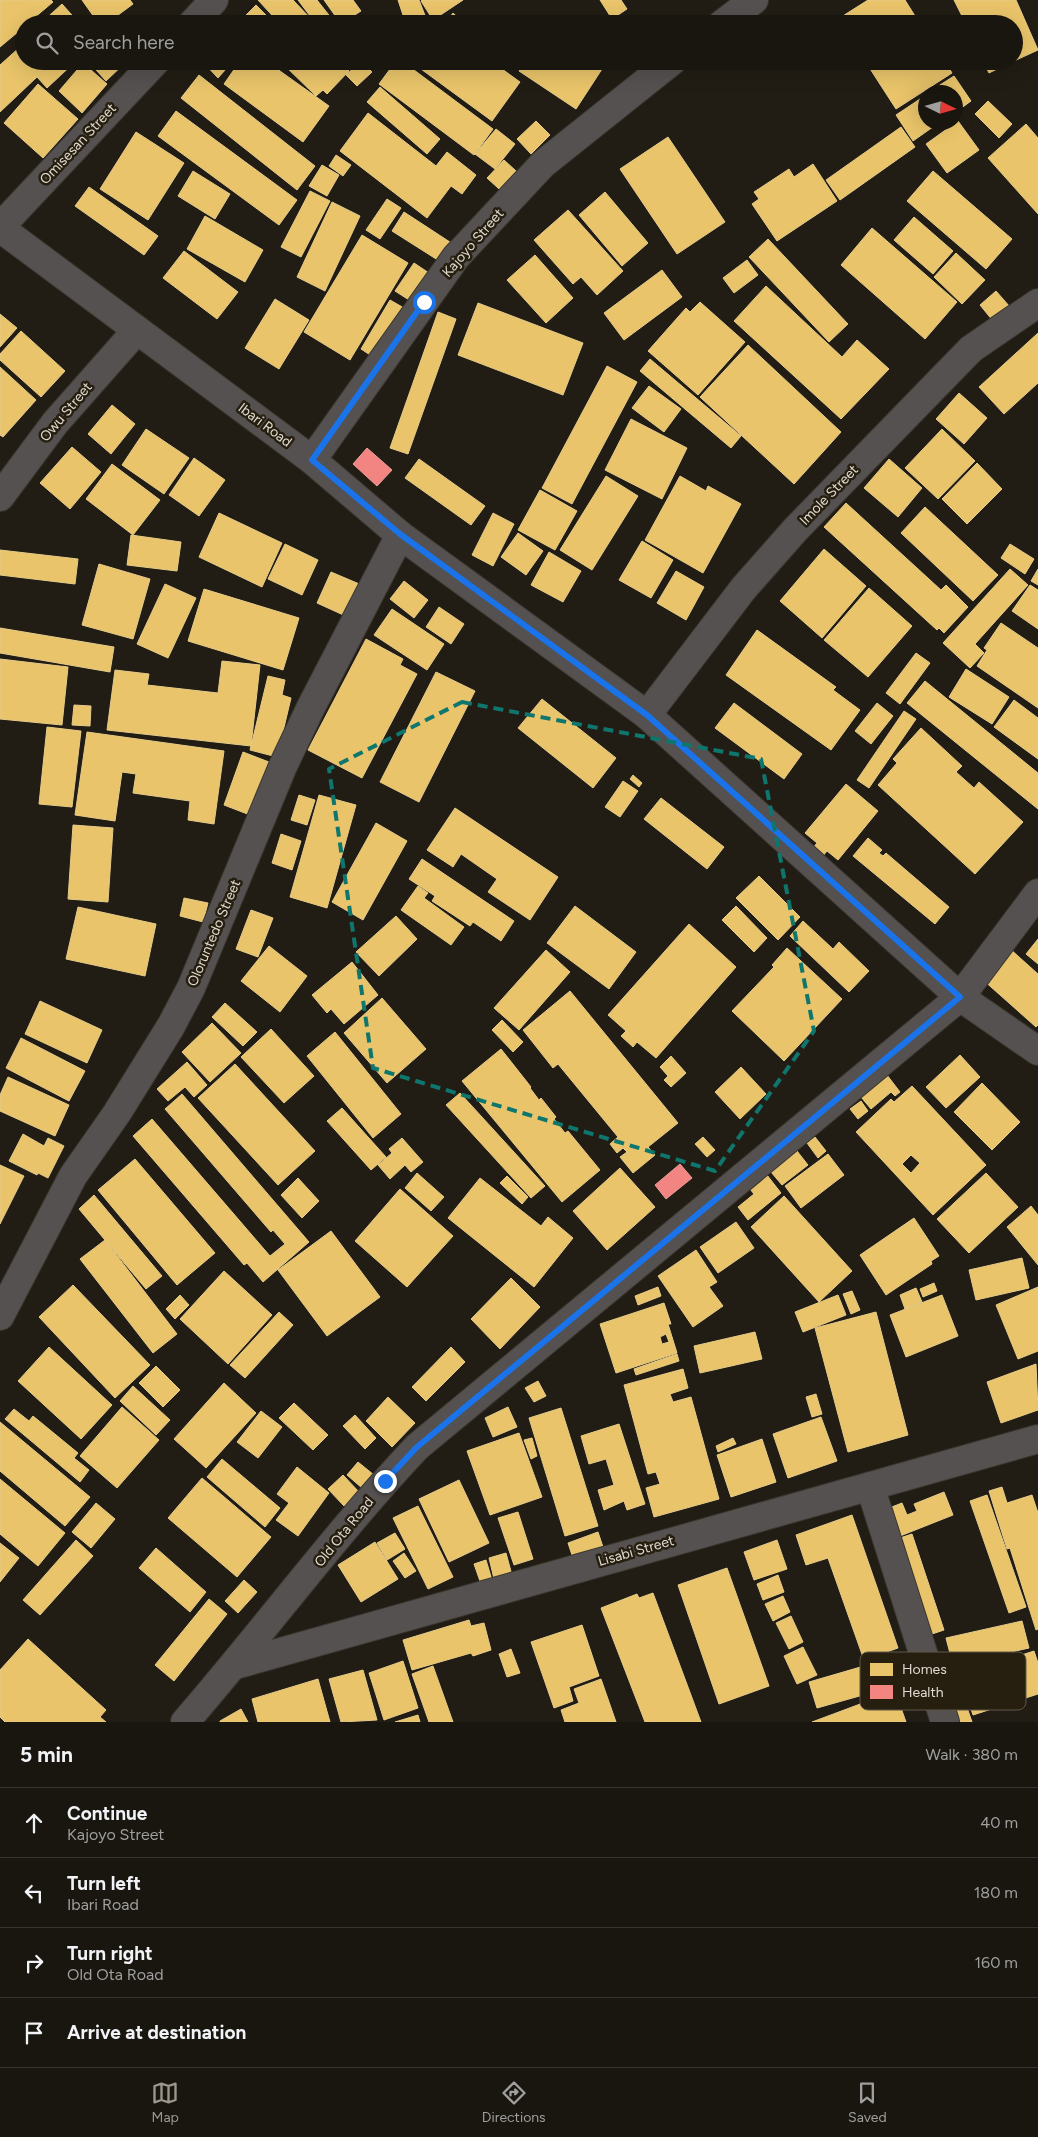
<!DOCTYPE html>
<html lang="en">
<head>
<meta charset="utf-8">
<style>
	body { margin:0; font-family:Figtree,sans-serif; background:#26231d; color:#f1f3f6 }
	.compass { position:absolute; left:918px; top:85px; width:45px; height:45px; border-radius:50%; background:#19160f; box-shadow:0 5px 20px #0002; rotate:95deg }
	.stop { position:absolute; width:15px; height:15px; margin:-11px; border:4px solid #1a73e8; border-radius:50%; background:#fff }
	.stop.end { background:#1a73e8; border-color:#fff; box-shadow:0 1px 5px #0008 }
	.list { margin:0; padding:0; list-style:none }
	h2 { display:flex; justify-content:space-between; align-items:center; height:65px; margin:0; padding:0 20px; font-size:21px }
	h2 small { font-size:16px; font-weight:400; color:#9f9f9e }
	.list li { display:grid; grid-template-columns:32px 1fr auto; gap:15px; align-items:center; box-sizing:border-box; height:70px; padding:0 20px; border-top:1px solid #37352f }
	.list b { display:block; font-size:19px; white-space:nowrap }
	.list p { margin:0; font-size:16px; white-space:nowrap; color:#9f9f9e }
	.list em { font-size:16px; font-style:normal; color:#9f9f9e }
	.icon { flex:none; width:28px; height:28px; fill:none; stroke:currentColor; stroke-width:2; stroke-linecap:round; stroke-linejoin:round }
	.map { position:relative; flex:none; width:1038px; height:1722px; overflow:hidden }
	.search { position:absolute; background:#19160f; box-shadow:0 5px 20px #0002; left:15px; right:15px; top:15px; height:55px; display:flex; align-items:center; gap:12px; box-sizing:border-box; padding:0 18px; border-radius:28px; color:#9f9f9e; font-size:19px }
	.sheet { height:345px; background:#19160f }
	nav { display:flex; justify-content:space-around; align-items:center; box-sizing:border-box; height:70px; border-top:1px solid #37352f; background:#19160f; font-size:14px; color:#9f9f9e }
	nav a { display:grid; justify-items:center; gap:2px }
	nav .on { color:#9d988f }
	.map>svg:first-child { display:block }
</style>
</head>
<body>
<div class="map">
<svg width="1038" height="1722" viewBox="0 0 1038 1722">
	<rect width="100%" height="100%" fill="#211d14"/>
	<path fill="#e9c46a" stroke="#e6cb89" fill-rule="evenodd" d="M0,0H51L53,2L27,24H24V27L0,47Z
		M82,0H130L133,4L106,24H99Z
		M258,0H293L312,20L308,24H280Z
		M298,0H317L332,19L326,24H316Z
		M324,0H353L361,11L341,24Z
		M398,0H419L428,23L406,24Z
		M422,0H463L433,20L421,1Z
		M600,0H621L627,9L612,19Z
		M868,0H905L920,24H841L838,19Z
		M954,0H1016L1038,50L1014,61V24H966Z
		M62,4L80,24H40Z
		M256,5L275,24H241L239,22Z
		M453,13L465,24H448L446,22Z
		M24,39V61H76L47,88L37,77L0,112V65L20,47L18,44Z
		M88,61H127L106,81Z
		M202,61H233L218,78Z
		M240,61H266L329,106L303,142L224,84Z
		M280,61H340L349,71L327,94L323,90L316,96Z
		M361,61L372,72L357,86L346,75Z
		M396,61H402L493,129L474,155L379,84Z
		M410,61H491L520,82L492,121Z
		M526,61H590L602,69L576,109L519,71Z
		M865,61H945L952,73L896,109Z
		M983,61H1013L989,73Z
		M83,63L107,84L82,113L59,91Z
		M199,75L315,166L297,190L181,98Z
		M954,76L971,101L956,112V92H929Z
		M38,84L78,119L43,158L4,123Z
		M380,87L440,139L427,154L367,102Z
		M926,95V122H940L913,141L896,115Z
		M988,101L1012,124L999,138L975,114Z
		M176,111L297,200L279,225L158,136Z
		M368,113L436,166L447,152L476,175L462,194L451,186L427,218L340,151Z
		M536,121L550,135L531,154L517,139Z
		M958,121L979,150L947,173L926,144Z
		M1026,124L1038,138V214L988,158Z
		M901,127L915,147L840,200L826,180Z
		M496,129L515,144L495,169L475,154Z
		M136,132L184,163L148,220L100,189Z
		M668,137L725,222L677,254L620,169Z
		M336,155L351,165L343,176L329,166Z
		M504,160L526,180L509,198L487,178Z
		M813,164L837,201L777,241L752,204L759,199L754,192L789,169L794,177Z
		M322,165L339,175L327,196L309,186Z
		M193,171L230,194L215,219L178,196Z
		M933,171L1012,239L986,269L907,201Z
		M89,187L158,236L144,255L75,206Z
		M310,191L330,201L301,257L281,247Z
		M605,192L648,243L622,266L579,215Z
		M387,199L401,208L380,239L366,230Z
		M332,202L360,216L325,291L297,277Z
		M568,210L623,271L597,295L581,277L573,284L534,240Z
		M404,212L456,246L444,264L392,231Z
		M205,216L263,250L245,282L187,249Z
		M914,217L953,251L933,274L894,240Z
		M872,228L957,302L925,339L841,265Z
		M362,235L408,263L350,360L304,332Z
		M768,239L848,324L829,342L749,257Z
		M184,251L238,292L217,319L163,278Z
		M956,253L985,280L962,304L934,277Z
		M535,255L573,298L546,323L507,280Z
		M747,260L758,275L734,293L723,278Z
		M414,263L438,279L420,307L395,291Z
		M662,270L682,297L624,340L604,313Z
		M766,286L842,357L857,340L889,369L841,419L734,321Z
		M996,291L1010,307L993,321L980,305Z
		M275,299L309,320L279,369L245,348Z
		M390,300L411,312L381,362L361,349Z
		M700,302L745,342L698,395L648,351L686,308L690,312Z
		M478,303L583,343L563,395L458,355Z
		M438,312L456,319L408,454L390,448Z
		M0,314L17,328L0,347Z
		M21,331L65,371L41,397L0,360V354Z
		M1038,333V383L1004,414L979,387Z
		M748,345L841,432L794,484L700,397Z
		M650,359L741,436L731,448L640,371Z
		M607,366L637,382L572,504L542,488Z
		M0,367L36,400L3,437L0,435Z
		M649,386L681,409L664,432L632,408Z
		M959,393L987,418L964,444L936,419Z
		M112,405L135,424L111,454L88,434Z
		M631,419L687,448L662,499L605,470Z
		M146,429L189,458L164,494L122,465Z
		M942,429L975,461L938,499L905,468Z
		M72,447L101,472L70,509L40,483Z
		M194,458L225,480L199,516L169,495Z
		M419,459L485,506L471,525L405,478Z
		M889,459L922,488L898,517L864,488Z
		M977,463L1002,489L967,524L942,499Z
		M112,464L160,500L133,535L86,499Z
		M606,476L638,496L592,570L560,550Z
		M680,476L706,491L708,486L741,504L703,573L645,540Z
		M540,490L577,511L555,550L518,530Z
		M846,503L941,590L946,585L968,607L944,633L939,628L937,630L824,527Z
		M925,507L998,575L973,601L901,533Z
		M219,513L282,543L262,587L199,557Z
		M493,513L514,524L493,566L472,555Z
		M518,533L543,551L526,575L501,557Z
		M131,535L181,542L177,571L127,565Z
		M642,541L673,560L651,598L619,580Z
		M285,544L318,560L302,595L268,579Z
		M1010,544L1034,559L1025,574L1001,558Z
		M824,549L866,586L822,638L780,601Z
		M0,550L78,559L75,584L0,575Z
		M549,552L581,571L563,602L531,585Z
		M99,564L150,579L133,639L82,625Z
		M1010,569L1028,585L975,644L984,653L970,668L943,643Z
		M1038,569V585L1031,581Z
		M676,571L704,587L686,620L657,603Z
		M331,572L364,586L350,618L317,603Z
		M404,581L428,600L414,618L390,599Z
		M165,584L196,598L168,658L137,644Z
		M1030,585L1038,590V629L1012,611Z
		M869,588L912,626L868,677L824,640Z
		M204,589L299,618L283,670L188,641Z
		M439,607L464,624L451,644L426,627Z
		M392,609L444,644L427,670L374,635Z
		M1001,623L1038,648V708L977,666L987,650L984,648Z
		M0,628L114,647L110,672L0,653Z
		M757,630L836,687L833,690L860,710L831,750L726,675Z
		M366,639L403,659L400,665L417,674L362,778L308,750Z
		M916,653L930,663L900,704L886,693Z
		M0,659L68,667L62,725L0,719Z
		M222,661L260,665L251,746L107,730L115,670L149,674L147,685L218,693Z
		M966,669L1009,697L992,724L949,697Z
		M436,672L475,691L419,802L380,782Z
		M268,676L285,680L282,695L291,698L277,757L250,750Z
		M925,681L1038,773V809L907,703Z
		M542,699L616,758L593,788L518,728Z
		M1014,700L1038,718V759L994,727Z
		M734,703L802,754L784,779L715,728Z
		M877,703L893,716L871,744L855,731Z
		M74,705L91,706L90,726L72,725Z
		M904,711L916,719L869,788L857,780Z
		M47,727L81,731L72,807L39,804Z
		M921,728L962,766L956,772L974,788L979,782L1023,822L975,874L878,785L897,763L893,759Z
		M87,732L224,751L214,824L188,820L190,801L133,793L136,774L122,772L115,821L75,815Z
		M243,752L269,762L250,815L224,805Z
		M633,775L642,783L639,787L630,779Z
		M623,781L638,791L620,817L605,807Z
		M846,784L878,811L838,860L827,851L822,857L812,849L817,843L805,833Z
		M299,795L315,800L307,825L291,820Z
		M319,795L356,805L327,908L290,897Z
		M661,798L724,847L707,869L644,819Z
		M455,808L558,877L530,920L488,892L497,879L461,854L453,867L427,850Z
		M376,823L407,841L363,920L332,902Z
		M73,825L113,828L108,902L68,899Z
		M281,834L301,841L292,870L272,863Z
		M868,838L882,850L879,853L883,856L886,853L949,907L935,924L853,856Z
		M422,859L514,921L501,941L473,922L470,926L432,901L435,896L409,879Z
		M759,876L800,917L778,940L736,898Z
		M418,886L428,893L424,898L464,927L451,945L401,910Z
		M184,898L208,903L203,922L180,916Z
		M575,906L636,952L609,989L547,943Z
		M736,906L767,938L754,952L722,920Z
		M78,907L156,924L145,976L66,959Z
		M251,910L273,918L258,957L236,949Z
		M396,916L417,939L379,976L356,952Z
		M803,921L833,949L839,942L869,971L849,992L790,936Z
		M689,924L736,967L656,1058L637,1042L633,1047L621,1036L626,1031L608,1015Z
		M1038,939V964L1026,954Z
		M269,946L307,976L280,1012L241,981Z
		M787,948L842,999L784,1061L732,1011L774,967L772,965Z
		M1009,948L1038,974V1025L1036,1027L982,979Z
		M546,950L570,972L519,1030L494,1008Z
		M352,962L378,995L344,1024L331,1009L327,1013L312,995Z
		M570,991L678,1123L648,1147L655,1155L633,1173L620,1157L627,1152L623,1148L617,1153L610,1144L618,1137L558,1064L553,1068L523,1030Z
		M382,998L426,1049L387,1083L344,1033Z
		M40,1001L102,1030L87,1063L25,1034Z
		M225,1003L257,1032L243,1046L212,1017Z
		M502,1020L523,1042L513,1052L492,1030Z
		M212,1023L241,1053L210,1082L182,1052Z
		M271,1029L314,1076L284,1103L241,1057Z
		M335,1032L401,1114L373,1138L307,1056Z
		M21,1038L85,1071L69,1101L6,1068Z
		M501,1049L531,1087L530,1088L539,1100L541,1098L556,1117L554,1119L565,1133L568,1131L600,1170L562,1202L462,1081Z
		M960,1055L980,1077L946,1108L926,1087Z
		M671,1056L686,1073L671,1087L664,1080L668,1076L660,1067Z
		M187,1062L207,1085L194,1097L185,1087L168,1101L157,1089Z
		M235,1064L315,1151L278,1185L198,1098Z
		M741,1067L766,1094L740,1119L715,1092Z
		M887,1075L900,1092L895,1096L891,1092L871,1109L861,1097Z
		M8,1077L69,1105L55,1136L0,1111V1095Z
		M982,1083L1020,1122L992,1150L954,1112Z
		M912,1086L986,1165L933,1215L856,1132L891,1099L894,1102ZM911,1155L920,1163L911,1173L902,1164Z
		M460,1093L545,1186L531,1198L446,1105Z
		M182,1094L309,1242L263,1282L247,1263L244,1265L133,1136L152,1119L270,1256L285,1244L273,1230L271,1232L165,1109Z
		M861,1101L868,1111L858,1119L850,1109Z
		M342,1108L386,1157L371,1170L327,1121Z
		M23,1134L44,1146L48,1138L64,1146L48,1178L38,1173L37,1175L9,1161Z
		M703,1137L715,1150L707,1157L695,1144Z
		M815,1137L826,1151L818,1158L807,1143Z
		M402,1138L423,1162L411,1172L405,1165L390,1179L378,1165L392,1153L389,1149Z
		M797,1151L808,1165L782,1185L771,1172Z
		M828,1154L844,1175L801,1208L785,1186Z
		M135,1159L215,1253L177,1285L98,1190Z
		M0,1165L24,1176L0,1224Z
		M620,1168L655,1207L607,1250L573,1211Z
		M417,1173L444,1197L431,1211L405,1188Z
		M986,1173L1018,1207L969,1253L937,1219Z
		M767,1175L781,1193L748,1220L738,1207L754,1194L750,1189Z
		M507,1176L528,1197L522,1204L500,1183Z
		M298,1178L319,1201L302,1218L281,1195Z
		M480,1178L541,1226L548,1217L573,1238L534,1287L448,1218Z
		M400,1189L453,1236L407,1287L355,1241Z
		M94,1195L162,1276L146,1289L79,1209Z
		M784,1196L852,1271L819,1302L751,1227Z
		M1031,1206L1038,1215V1265L1007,1227Z
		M914,1218L939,1256L931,1261L932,1264L886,1295L860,1255Z
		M736,1222L754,1248L718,1273L700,1247Z
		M331,1231L380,1297L327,1336L278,1270Z
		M105,1240L177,1334L153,1353L80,1259Z
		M696,1250L717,1282L709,1287L723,1306L693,1327L658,1276Z
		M1022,1258L1029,1288L976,1300L969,1270Z
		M224,1271L272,1315L228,1364L180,1319Z
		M511,1278L540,1307L500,1349L471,1319Z
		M934,1283L937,1291L923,1297L920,1289Z
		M73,1285L150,1365L115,1398L39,1317Z
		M658,1287L661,1296L638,1305L635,1296Z
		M1038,1287V1351L1018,1359L996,1305Z
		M916,1288L922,1302L905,1309L900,1295Z
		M852,1291L860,1310L851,1314L843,1294Z
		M180,1295L189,1305L175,1319L166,1309Z
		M838,1295L846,1315L803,1332L795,1312Z
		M942,1295L958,1336L906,1357L890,1315Z
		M664,1303L671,1324H668L677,1353L616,1373L600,1324ZM666,1334L669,1342L662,1344L660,1337Z
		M279,1312L293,1325L245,1378L230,1365Z
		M876,1312L908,1435L848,1452L815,1328Z
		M755,1332L762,1359L700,1373L694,1346Z
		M49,1347L112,1405L81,1439L18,1381Z
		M451,1347L465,1362L426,1401L412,1387Z
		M677,1354L679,1361L636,1375L634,1369Z
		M1036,1364L1038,1410L1001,1423L987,1382Z
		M156,1366L180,1390L163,1407L139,1383Z
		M683,1369L688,1388L670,1394L673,1402L691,1397L719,1499L654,1517L646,1488L660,1484L656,1472L648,1474L624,1385Z
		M538,1381L546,1396L534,1402L525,1388Z
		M224,1383L256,1413L206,1468L174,1439Z
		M133,1386L170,1420L156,1435L120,1401Z
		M816,1394L822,1414L812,1417L806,1397Z
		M388,1397L415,1423L392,1447L366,1421Z
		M294,1403L328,1435L313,1450L279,1418Z
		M122,1407L159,1440L117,1488L80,1456Z
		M508,1407L517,1427L493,1437L485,1418Z
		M561,1408L598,1526L565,1536L529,1418Z
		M14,1409L29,1421L33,1416L78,1453L74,1458L89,1470L80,1482L5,1419Z
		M261,1411L282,1427L258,1458L237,1442Z
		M355,1415L376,1438L365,1449L343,1426Z
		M821,1417L837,1461L788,1478L773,1434Z
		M0,1422L90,1497L65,1526L0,1471Z
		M619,1424L645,1504L627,1510L624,1501L604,1510L598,1490L614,1485L606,1459L589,1464L581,1436Z
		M519,1433L542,1497L490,1515L467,1451Z
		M532,1438L537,1456L531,1459L524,1440Z
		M733,1438L736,1444L718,1452L716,1446Z
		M762,1439L776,1482L731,1497L717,1455Z
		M222,1459L280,1508L265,1527L207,1477Z
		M358,1462L374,1475L362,1488L347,1475Z
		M297,1467L329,1493L298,1536L276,1520L289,1503L277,1494Z
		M343,1475L359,1492L344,1506L328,1489Z
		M202,1478L271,1537L237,1577L168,1518Z
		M0,1479L65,1533L38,1566L0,1534Z
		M459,1480L489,1543L449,1562L419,1499Z
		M1002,1487L1007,1503L1032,1495L1038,1513V1629L1036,1630L1010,1548L1007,1549L989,1491Z
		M944,1492L953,1515L895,1538L884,1510L902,1503L907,1515L917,1511L914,1504Z
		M987,1495L1026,1607L1009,1613L970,1501Z
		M96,1503L115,1519L91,1548L72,1532Z
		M418,1506L453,1577L428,1589L393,1518Z
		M518,1512L533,1559L514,1565L498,1518Z
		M852,1515L898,1648L864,1660L828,1558L806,1565L796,1535Z
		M598,1532L604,1550L574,1561L568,1543Z
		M395,1533L405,1549L387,1560L377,1543Z
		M912,1534L944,1630L929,1635L897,1539Z
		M76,1540L93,1556L40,1615L23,1600Z
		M777,1540L787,1569L754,1580L744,1552Z
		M375,1542L398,1579L361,1602L338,1565Z
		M0,1543L19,1558L0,1582Z
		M156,1548L206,1592L190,1612L139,1568Z
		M404,1553L416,1571L405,1578L393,1561Z
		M506,1553L513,1579L495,1583L489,1558Z
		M486,1560L492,1580L481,1584L474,1564Z
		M727,1568L769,1686L719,1704L678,1585Z
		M778,1575L784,1592L763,1600L757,1584Z
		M244,1580L257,1592L238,1613L225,1601Z
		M653,1593L701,1722H645L601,1608L637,1594L639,1598Z
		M783,1596L790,1612L773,1621L765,1604Z
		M209,1599L227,1614L174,1681L155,1665Z
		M791,1616L803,1642L789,1649L776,1623Z
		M469,1620L471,1626L484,1623L491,1650L473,1656L471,1653L412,1670L403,1640Z
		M1022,1621L1029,1648L953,1665L946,1638Z
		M582,1625L599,1676L569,1687L573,1701L554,1708L531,1642Z
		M28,1639L106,1710L100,1717L106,1722H5L0,1717V1670Z
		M803,1647L817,1675L797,1684L784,1656Z
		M511,1649L520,1673L507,1677L499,1654Z
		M1034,1651L1038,1663V1694L973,1715L960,1675Z
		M888,1659L895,1686L817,1708L809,1682Z
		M403,1661L418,1708L384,1720L369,1673Z
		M433,1666L453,1722H429L412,1674Z
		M363,1670L377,1720L341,1722L329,1679Z
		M318,1679L330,1722H258L252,1699Z
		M601,1679L616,1722H565L561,1710L579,1703L574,1689Z
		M957,1679L972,1722H949L938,1685Z
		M895,1691L906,1722H812Z
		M241,1709L248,1722H220V1721Z
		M418,1715L420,1722H395Z"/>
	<path fill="#f28482" stroke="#ed9e9a" d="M367,448L392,470L377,486L353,464Z
		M680,1164L692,1178L666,1199L655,1185Z"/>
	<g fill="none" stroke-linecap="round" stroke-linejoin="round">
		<g stroke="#3b372f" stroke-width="30">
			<path id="minor" d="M192,24L214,0
				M722,24L754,0
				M0,227L156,61
				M312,460L456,257L543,164L672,61
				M0,497L55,423L137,330
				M647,715L743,589L795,530L971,349L1038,303
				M1038,893L960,997L1038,1051
				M0,1316L73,1176L117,1113L171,1026L191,988L283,766L310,709L400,535
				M870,1486L945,1722
				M235,1665L1038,1439"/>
		</g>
		<g stroke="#3b372f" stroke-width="30">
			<path id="tertiary" d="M0,228L312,460L400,535L647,715L960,997L417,1447C335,1534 264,1631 185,1722"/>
		</g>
		<use href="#minor" stroke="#545150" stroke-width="28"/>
		<use href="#tertiary" stroke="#545150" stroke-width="28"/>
	</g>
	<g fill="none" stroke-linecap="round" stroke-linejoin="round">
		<path stroke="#1a73e8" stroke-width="6" d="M385,1481L417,1447L960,997L647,715L400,534L312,460L424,302"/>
	</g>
	<path fill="none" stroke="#0f766e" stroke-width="4" stroke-dasharray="10 6" stroke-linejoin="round" d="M462,702L761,759L814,1031L715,1171L373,1068L329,769Z"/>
	<g text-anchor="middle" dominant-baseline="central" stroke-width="5" stroke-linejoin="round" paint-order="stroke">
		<g font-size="14" fill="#e0dbd1" stroke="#261e0f">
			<text transform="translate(78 144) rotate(-47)">Omisesan Street</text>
			<text transform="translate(473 243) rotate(-49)">Kajoyo Street</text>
			<text transform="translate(66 412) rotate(-50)">Owu Street</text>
			<text transform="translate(265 425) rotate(37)">Ibari Road</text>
			<text transform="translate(829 495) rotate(-46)">Imole Street</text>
			<text transform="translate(214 933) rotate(-67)">Oloruntedo Street</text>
			<text transform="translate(344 1532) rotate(-51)">Old Ota Road</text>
			<text transform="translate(636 1551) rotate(-16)">Lisabi Street</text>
		</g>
	</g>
	<rect x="860" y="1652" width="166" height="58" rx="8" fill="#261e0f" stroke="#5e5749" stroke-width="1"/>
	<rect x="870" y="1663" width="23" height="13" fill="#e9c46a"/>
	<rect x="870" y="1685" width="23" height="14" fill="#f28482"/>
	<g font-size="14" fill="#e0dbd1">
		<text x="902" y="1674">Homes</text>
		<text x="902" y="1697">Health</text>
	</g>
</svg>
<svg class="compass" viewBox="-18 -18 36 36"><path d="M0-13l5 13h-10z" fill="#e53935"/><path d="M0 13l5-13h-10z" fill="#9f9f9e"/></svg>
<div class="stop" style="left:424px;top:302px"></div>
<div class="stop end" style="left:385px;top:1481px"></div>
<div class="search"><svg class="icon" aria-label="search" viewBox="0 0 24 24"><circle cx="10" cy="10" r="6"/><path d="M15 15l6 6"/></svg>Search here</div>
</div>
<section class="sheet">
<h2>5 min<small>Walk · 380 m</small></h2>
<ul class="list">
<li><svg class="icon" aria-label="ahead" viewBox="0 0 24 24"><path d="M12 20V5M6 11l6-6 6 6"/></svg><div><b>Continue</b><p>Kajoyo Street</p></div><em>40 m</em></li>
<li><svg class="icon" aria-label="left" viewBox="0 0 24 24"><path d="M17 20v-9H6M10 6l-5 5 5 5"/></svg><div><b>Turn left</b><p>Ibari Road</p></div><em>180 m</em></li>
<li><svg class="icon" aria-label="right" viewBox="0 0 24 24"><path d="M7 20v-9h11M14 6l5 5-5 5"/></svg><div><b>Turn right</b><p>Old Ota Road</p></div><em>160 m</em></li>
<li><svg class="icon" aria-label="arrive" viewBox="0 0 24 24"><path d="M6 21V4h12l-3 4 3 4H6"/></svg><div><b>Arrive at destination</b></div></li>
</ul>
</section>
<nav>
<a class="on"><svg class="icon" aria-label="map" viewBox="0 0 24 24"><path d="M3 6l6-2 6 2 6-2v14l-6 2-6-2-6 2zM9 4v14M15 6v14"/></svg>Map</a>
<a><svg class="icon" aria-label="directions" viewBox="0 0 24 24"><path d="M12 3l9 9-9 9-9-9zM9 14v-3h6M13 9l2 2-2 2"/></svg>Directions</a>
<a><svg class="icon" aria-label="saved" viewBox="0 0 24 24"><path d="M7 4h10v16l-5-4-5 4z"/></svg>Saved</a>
</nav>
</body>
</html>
